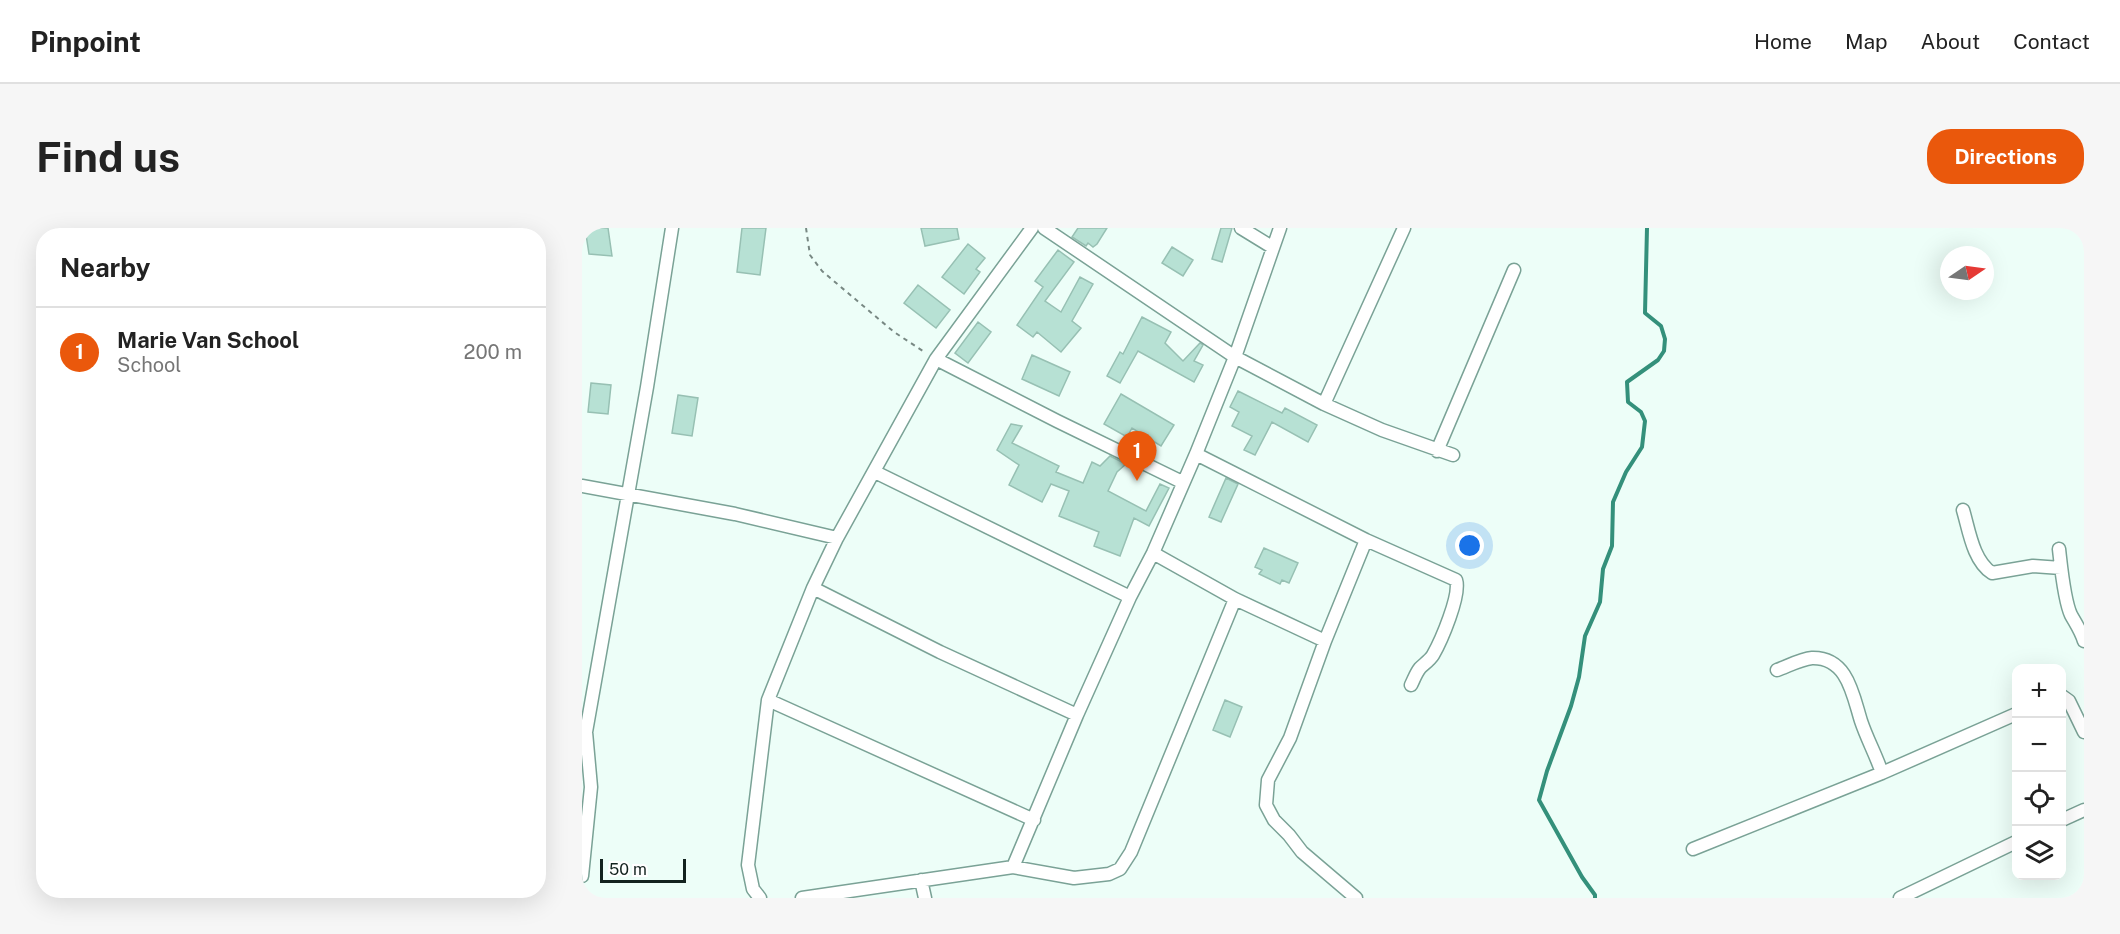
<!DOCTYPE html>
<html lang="en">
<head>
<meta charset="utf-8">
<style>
	body { margin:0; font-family:"Public Sans",sans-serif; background:#f6f6f6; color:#222 }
	.controls { position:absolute; right:18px; bottom:18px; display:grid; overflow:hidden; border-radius:12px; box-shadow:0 6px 24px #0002 }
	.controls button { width:54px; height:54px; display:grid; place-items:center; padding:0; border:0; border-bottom:2px solid #e0e0e0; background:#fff; color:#222; font:30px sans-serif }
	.compass { position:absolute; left:1358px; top:18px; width:54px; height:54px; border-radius:50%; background:#fff; box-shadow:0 6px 24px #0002; rotate:77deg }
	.scale { position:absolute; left:18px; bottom:15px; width:86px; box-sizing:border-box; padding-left:6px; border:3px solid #13231f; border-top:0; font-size:16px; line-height:21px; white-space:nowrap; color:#13231f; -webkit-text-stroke:4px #fff; paint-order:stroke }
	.you { position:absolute; left:888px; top:318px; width:21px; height:21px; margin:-15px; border:4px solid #fff; border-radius:50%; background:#1a73e8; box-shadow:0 0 0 9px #1a73e833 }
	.badge { display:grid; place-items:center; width:39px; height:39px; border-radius:50%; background:#ea580c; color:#fff; font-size:20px; font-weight:700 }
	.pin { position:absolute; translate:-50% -50px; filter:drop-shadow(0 2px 3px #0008) }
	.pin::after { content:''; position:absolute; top:32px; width:21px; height:18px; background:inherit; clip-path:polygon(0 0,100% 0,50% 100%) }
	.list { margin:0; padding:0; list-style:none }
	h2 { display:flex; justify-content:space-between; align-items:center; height:78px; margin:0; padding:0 24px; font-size:26px }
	h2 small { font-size:20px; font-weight:400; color:#767676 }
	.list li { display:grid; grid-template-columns:39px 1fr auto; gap:18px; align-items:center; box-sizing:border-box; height:90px; padding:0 24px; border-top:2px solid #e0e0e0 }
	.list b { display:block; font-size:22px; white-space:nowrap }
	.list p { margin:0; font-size:20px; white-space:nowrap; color:#767676 }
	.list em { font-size:20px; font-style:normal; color:#767676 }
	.icon { flex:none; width:33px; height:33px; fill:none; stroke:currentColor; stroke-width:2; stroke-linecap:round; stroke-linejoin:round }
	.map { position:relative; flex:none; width:1502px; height:670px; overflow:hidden; border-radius:24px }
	header { display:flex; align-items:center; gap:36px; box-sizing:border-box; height:84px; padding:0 30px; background:#fff; border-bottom:2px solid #e0e0e0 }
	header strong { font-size:28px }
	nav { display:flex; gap:33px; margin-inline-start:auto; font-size:21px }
	.intro { display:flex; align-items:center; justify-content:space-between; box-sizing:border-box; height:144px; padding:0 36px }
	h1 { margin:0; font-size:42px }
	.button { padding:15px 27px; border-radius:24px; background:#ea580c; color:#fff; font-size:21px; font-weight:700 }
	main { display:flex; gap:36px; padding:0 36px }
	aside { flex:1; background:#fff; border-radius:24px; box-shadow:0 6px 24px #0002 }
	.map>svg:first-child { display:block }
</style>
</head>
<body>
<header>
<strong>Pinpoint</strong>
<nav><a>Home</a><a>Map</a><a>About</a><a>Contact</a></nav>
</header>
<div class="intro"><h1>Find us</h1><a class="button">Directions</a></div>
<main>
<aside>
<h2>Nearby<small></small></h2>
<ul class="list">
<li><span class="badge">1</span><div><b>Marie Van School</b><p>School</p></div><em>200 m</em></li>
</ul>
</aside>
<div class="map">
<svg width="1502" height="670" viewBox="0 0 1502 670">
	<rect width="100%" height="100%" fill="#edfef8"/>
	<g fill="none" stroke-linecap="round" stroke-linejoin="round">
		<path stroke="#34907b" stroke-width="4" d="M1013,670V667L1000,649L957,572L965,543L989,478L997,449L1003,408L1018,374L1021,341L1030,318L1031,274L1044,244L1060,219L1063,193L1059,184L1046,174L1045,154L1076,132L1082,123L1083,111L1079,98L1063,85L1065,0"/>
	</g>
	<path fill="#b7e1d4" stroke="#97c0b3" stroke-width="1.5" d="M3,0H26L30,28L7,26Z
		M160,0H184L178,47L155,44Z
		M339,0H375L377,11L343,18Z
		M496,0H525L515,16L511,19L506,15L504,18L490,9Z
		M639,0H650L640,34L630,31Z
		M386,16L403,30L394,41L398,44L382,66L360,49Z
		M590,19L611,32L601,48L580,35Z
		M476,22L492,34L463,73L479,84L498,49L511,56L490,93L499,100L479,124L455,104L451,109L435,97L461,59L453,53Z
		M336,57L368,82L354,100L322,75Z
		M560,89L589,104L583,115L601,133L618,115L621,117L612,133L621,137L612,154L556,123L538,155L525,148L538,124L541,126Z
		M396,94L409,104L386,135L373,125Z
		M450,127L488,144L477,168L440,151Z
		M9,155L29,157L26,186L6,184Z
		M656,163L700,185L703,180L735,197L726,214L690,194L673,227L662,222L670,208L650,198L657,184L648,179Z
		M539,166L592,197L579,218L550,200L545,209L522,196Z
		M96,167L116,170L110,208L90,205Z
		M429,196L440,198L430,215L477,238L474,244L501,255L510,234L518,238L528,228L544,236L535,244L526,263L564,283L578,256L587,260L567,298L552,290L538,328L512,318L517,304L477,288L487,263L469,256L460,274L427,257L437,237L415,222Z
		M644,250L656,256L639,294L627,289Z
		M682,320L716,335L707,355L700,352L698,356L677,346L680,342L673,339Z
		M643,472L660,479L648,509L631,502Z"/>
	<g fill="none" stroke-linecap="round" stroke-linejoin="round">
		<g stroke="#7aa296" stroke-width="15">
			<path id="street" d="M462,0L653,129L742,176L800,202L871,227
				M659,0L690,19
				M354,131L475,193L600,254
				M742,176L822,0
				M855,223L932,42
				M614,226L784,312L874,352C879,367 859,413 851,427C848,432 842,436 838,440C834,445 832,451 829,457
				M293,244L548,369
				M0,258L153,286L255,310
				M1381,282C1387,302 1391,333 1410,345L1451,338L1479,340
				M1477,321C1479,338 1482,372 1489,387C1494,396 1499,403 1502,413
				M571,325L653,371L743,413
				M231,360L358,424L495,487
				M1195,442C1206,438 1219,431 1230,430C1266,429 1271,468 1279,493C1285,511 1294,527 1300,545
				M1480,468L1487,473L1502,504
				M186,472L452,592
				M1480,592L1502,582
				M1111,621L1300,545L1434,486
				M431,639L495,487L548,369L571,325L614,226L653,129L698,0
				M0,648L9,559L4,504L65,159L90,0
				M339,652L343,670
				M178,670L171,661L166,637L186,472L231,360L255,310L354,131L450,0
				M220,670L431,639L492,650L527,646L538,641L549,624L653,371
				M774,670L720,624L707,607L692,592L684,577L686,552L708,510L743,413L784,312
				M1318,670L1434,614"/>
		</g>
		<path stroke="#788883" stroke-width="2" stroke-dasharray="4.5 4.5" stroke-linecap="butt" d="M224,0L228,27L240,43L312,104L344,125"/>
		<use href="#street" stroke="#fff" stroke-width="12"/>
	</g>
</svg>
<div class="controls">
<button>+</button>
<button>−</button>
<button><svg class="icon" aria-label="locate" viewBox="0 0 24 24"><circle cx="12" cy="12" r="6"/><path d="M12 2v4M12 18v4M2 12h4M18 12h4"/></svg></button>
<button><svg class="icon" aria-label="layers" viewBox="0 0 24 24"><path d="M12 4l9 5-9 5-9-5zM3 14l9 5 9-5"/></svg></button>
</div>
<svg class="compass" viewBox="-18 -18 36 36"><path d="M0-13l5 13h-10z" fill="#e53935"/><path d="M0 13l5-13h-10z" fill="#767676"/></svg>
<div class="scale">50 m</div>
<div class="you"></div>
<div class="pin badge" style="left:555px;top:253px">1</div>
</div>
</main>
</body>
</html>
